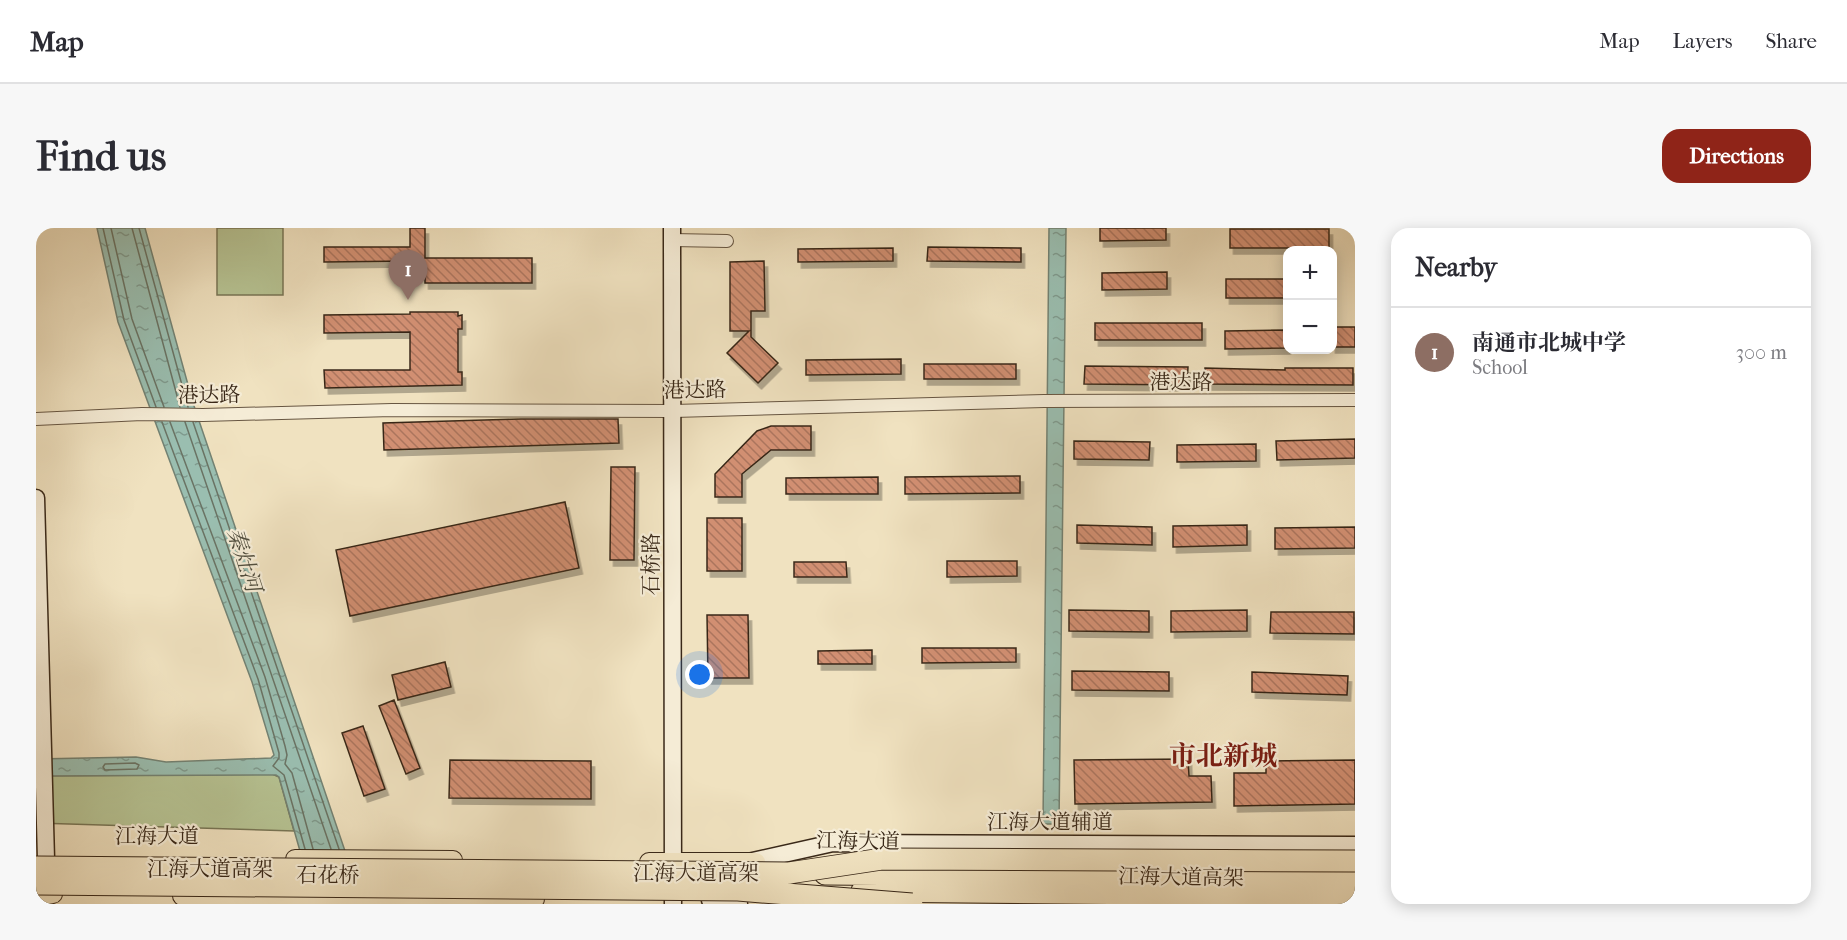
<!DOCTYPE html>
<html lang="en">
<head>
<meta charset="utf-8">
<style>
	body { margin:0; font-family:"IM FELL French Canon","Noto Serif SC",serif; background:#f7f7f7; color:#2b2b33 }
	.controls { position:absolute; right:18px; top:18px; display:grid; overflow:hidden; border-radius:12px; box-shadow:0 3px 15px #0003 }
	.controls button { width:54px; height:54px; display:grid; place-items:center; padding:0; border:0; border-bottom:2px solid #e1e1e2; background:#fff; color:#2b2b33; font:30px sans-serif }
	.you { position:absolute; left:664px; top:447px; width:21px; height:21px; margin:-15px; border:4px solid #fff; border-radius:50%; background:#1a73e8; box-shadow:0 0 0 9px #1a73e833 }
	.badge { display:grid; place-items:center; width:39px; height:39px; border-radius:50%; background:#8f2418; color:#fff; font-size:20px; font-weight:700 }
	.pin { position:absolute; translate:-50% -50px; filter:drop-shadow(0 2px 3px #0008) }
	.pin::after { content:''; position:absolute; top:32px; width:21px; height:18px; background:inherit; clip-path:polygon(0 0,100% 0,50% 100%) }
	.list { margin:0; padding:0; list-style:none }
	h2 { display:flex; justify-content:space-between; align-items:center; height:78px; margin:0; padding:0 24px; font-size:26px }
	h2 small { font-size:20px; font-weight:400; color:#7c7c81 }
	.list li { display:grid; grid-template-columns:39px 1fr auto; gap:18px; align-items:center; box-sizing:border-box; height:90px; padding:0 24px; border-top:2px solid #e1e1e2 }
	.list b { display:block; font-size:22px; white-space:nowrap }
	.list p { margin:0; font-size:20px; white-space:nowrap; color:#7c7c81 }
	.list em { font-size:20px; font-style:normal; color:#7c7c81 }
	.map { position:relative; flex:none; width:1319px; height:676px; overflow:hidden; border-radius:18px }
	header { display:flex; align-items:center; gap:36px; box-sizing:border-box; height:84px; padding:0 30px; background:#fff; border-bottom:2px solid #e1e1e2 }
	header strong { font-size:28px }
	nav { display:flex; gap:33px; margin-inline-start:auto; font-size:21px }
	.intro { display:flex; align-items:center; justify-content:space-between; box-sizing:border-box; height:144px; padding:0 36px }
	h1 { margin:0; font-size:42px }
	.button { padding:15px 27px; border-radius:18px; background:#8f2418; color:#fff; font-size:21px; font-weight:700 }
	main { display:flex; gap:36px; padding:0 36px }
	aside { flex:1; background:#fff; border-radius:18px; box-shadow:0 3px 15px #0003 }
	.map>svg:first-child { display:block }
</style>
</head>
<body>
<header>
<strong>Map</strong>
<nav><a>Map</a><a>Layers</a><a>Share</a></nav>
</header>
<div class="intro"><h1>Find us</h1><a class="button">Directions</a></div>
<main>
<div class="map">
<svg width="1319" height="676" viewBox="0 0 1319 676">
	<defs>
		<pattern id="water-ripples" width="26" height="14" patternUnits="userSpaceOnUse" patternTransform="scale(1.5)"><rect width="26" height="14" fill="#9abeb0"/><path d="M2 4q2-2 4 0t4 0M15 11q2-2 4 0t4 0" fill="none" stroke="#7f9a8e"/></pattern>
		<pattern id="building-back-hatch" width="6" height="6" patternUnits="userSpaceOnUse" patternTransform="scale(1.5)"><rect width="6" height="6" fill="#d18f72"/><path d="M-1 5l2 2M0 0l6 6M5-1l2 2" fill="none" stroke="#ab755d"/></pattern>
		<filter id="shadow"><feDropShadow dx="3.5" dy="6" stdDeviation="0" flood-color="#0004"/></filter>
	</defs>
	<rect width="100%" height="100%" fill="#f0e2c0"/>
	<filter id="stains"><feTurbulence type="fractalNoise" baseFrequency=".00333" numOctaves="4"/><feColorMatrix values="0 0 0 0 .2 0 0 0 0 .09 0 0 0 0 .02 0 0 0 .5 -.17"/></filter>
	<radialGradient id="worn" r=".72"><stop offset=".6" stop-color="#630" stop-opacity="0"/><stop offset="1" stop-color="#630" stop-opacity=".3"/></radialGradient>
	<path fill="#b7c494" stroke="#787656" stroke-width="1.5" d="M181,0H247V67H181Z
		M236,546L243,549L258,603L0,595V548Z"/>
	<path fill="url(#water-ripples)" stroke="#738273" stroke-width="1.5" d="M61,0H109L157,175L327,676H279L243,549L240,547L0,548V531L100,529L130,534L235,530L238,527L216,454L82,94Z
		M1013,0H1030L1023,596H1007Z"/>
	<g fill="none" stroke-linecap="round" stroke-linejoin="round">
		<path stroke="#6a7364" stroke-width="1.5" d="M67,0L88,92L120,179
			M75,0L96,91L128,179
			M96,0L144,179
			M103,0L152,179
			M126,194L222,451L243,525V530L237,538L248,547L269,621
			M134,194L229,449L249,518L251,527L249,536L256,545L277,621
			M149,194L295,621
			M157,194L303,621
			M99,535L103,537L101,541L69,542L67,539L69,536Z"/>
	</g>
	<path fill="url(#building-back-hatch)" stroke="#392818" stroke-width="1.5" filter="url(#shadow)" d="M374,0H389V30H496V55H389V44H374V33L288,34V19H374Z
		M1064,0H1130V12L1064,13Z
		M1194,1H1293V20H1194Z
		M892,19L985,20V34L891,33Z
		M857,20V33L762,34V21Z
		M728,33L729,83H715V109L742,135L722,155L691,125L713,103H694V34Z
		M1131,44V61L1066,62V45Z
		M1190,51H1251V70H1190Z
		M374,84H422V88L426,87V101H422V144H426V157L289,160L288,142H374V104L288,105V87L374,86Z
		M1059,95H1166V112H1059Z
		M1296,99H1319V119H1296Z
		M1250,102L1251,120L1189,121V103Z
		M865,131V146L770,147V132Z
		M888,136H980V151H888Z
		M1049,138L1152,139L1151,157L1048,156Z
		M1169,140L1249,142V140H1317V157L1169,156Z
		M485,191H582L583,215L348,222L347,195Z
		M735,198H775V222H735L706,246V269H679V246L721,203Z
		M1319,211V230L1241,232L1240,213Z
		M1038,213L1114,214L1113,232L1038,231Z
		M1220,216V233L1141,234V217Z
		M575,239H599L598,332H574Z
		M984,248V265L869,266V249Z
		M842,249V266H750V250Z
		M529,274L543,340L314,388L300,322Z
		M671,290H706V343H671Z
		M1041,297L1116,299V317L1041,315Z
		M1211,297V317L1137,319V298Z
		M1319,299V320L1239,321V300Z
		M911,333H981V348L911,349Z
		M758,334H810L811,349H758Z
		M1033,382L1113,383V404L1033,403Z
		M1211,382V403L1135,404V383Z
		M1235,384H1318V406L1234,405Z
		M671,387H712L713,450H672Z
		M886,420H980V434L886,435Z
		M836,422V436H782V423Z
		M409,434L415,459L362,472L356,447Z
		M1036,443L1133,444V463L1036,462Z
		M1216,444L1312,448L1311,467L1216,464Z
		M358,472L384,540L370,546L343,478Z
		M327,498L349,561L328,568L306,505Z
		M1152,531L1153,548H1175L1176,574L1039,576L1038,532Z
		M414,532L555,533V571L413,570Z
		M1319,532V576L1198,578V545H1230V533Z"/>
	<g fill="none" stroke-linecap="round" stroke-linejoin="round">
		<g stroke="#675642" stroke-width="14">
			<path id="street" d="M636,12L691,13
				M0,191L106,186L167,187L356,182L638,183L1008,173L1319,172"/>
		</g>
		<g stroke="#392818" stroke-width="19">
			<path id="secondary" d="M636,0L637,676
				M0,270L10,631
				M712,634L797,615L1319,617
				M674,672L703,676"/>
		</g>
		<g stroke="#392818" stroke-width="20">
			<path id="primary" d="M259,631L417,632
				M613,634H720
				M146,668L499,671
				M0,669L17,666"/>
		</g>
		<g stroke="#392818" stroke-width="23">
			<path id="highway" d="M789,646L1319,651
				M826,663L1319,668"/>
		</g>
		<use href="#street" stroke="#f5ecd6" stroke-width="12"/>
		<use href="#secondary" stroke="#f5ecd6" stroke-width="16"/>
		<use href="#primary" stroke="#f0e2c0" stroke-width="18"/>
		<use href="#highway" stroke="#f0e2c0" stroke-width="21"/>
		<g stroke="#392818" stroke-width="23" stroke-linecap="butt">
			<path id="highway-bridge" d="M0,639L753,645L846,631L1319,633
				M0,656L702,662L876,676"/>
		</g>
		<use href="#highway-bridge" stroke="#f0e2c0" stroke-width="21"/>
	</g>
	<g text-anchor="middle" dominant-baseline="central" stroke-width="4.5" stroke-linejoin="round" paint-order="stroke">
		<g font-size="21" fill="#392818" stroke="#f5ecd6">
			<text x="1145" y="154">港达路</text>
			<text transform="translate(659 162) rotate(-1)">港达路</text>
			<text transform="translate(173 167) rotate(-1)">港达路</text>
			<text transform="translate(615 336) rotate(-90)">石桥路</text>
			<text x="1014" y="594">江海大道辅道</text>
			<text x="121" y="608">江海大道</text>
			<text transform="translate(822 613) rotate(1)">江海大道</text>
			<text x="174" y="641">江海大道高架</text>
			<text x="660" y="645">江海大道高架</text>
			<text x="292" y="647">石花桥</text>
			<text transform="translate(1145 649) rotate(1)">江海大道高架</text>
		</g>
		<g font-size="22" font-style="italic" fill="#514e3e" stroke="#f5ecd6">
			<text transform="translate(208 332) rotate(72)">秦灶河</text>
		</g>
		<g font-size="27" font-weight="bold" fill="#7a1f14" stroke="#f5ecd6">
			<text x="1187" y="528">市北新城</text>
		</g>
	</g>
	<rect width="100%" height="100%" filter="url(#stains)"/>
	<rect width="100%" height="100%" fill="url(#worn)"/>
</svg>
<div class="controls">
<button>+</button>
<button>−</button>
</div>
<div class="you"></div>
<div class="pin badge" style="left:372px;top:72px;background:#8d6e63">1</div>
</div>
<aside>
<h2>Nearby<small></small></h2>
<ul class="list">
<li><span class="badge" style="background:#8d6e63">1</span><div><b>南通市北城中学</b><p>School</p></div><em>300 m</em></li>
</ul>
</aside>
</main>
</body>
</html>
